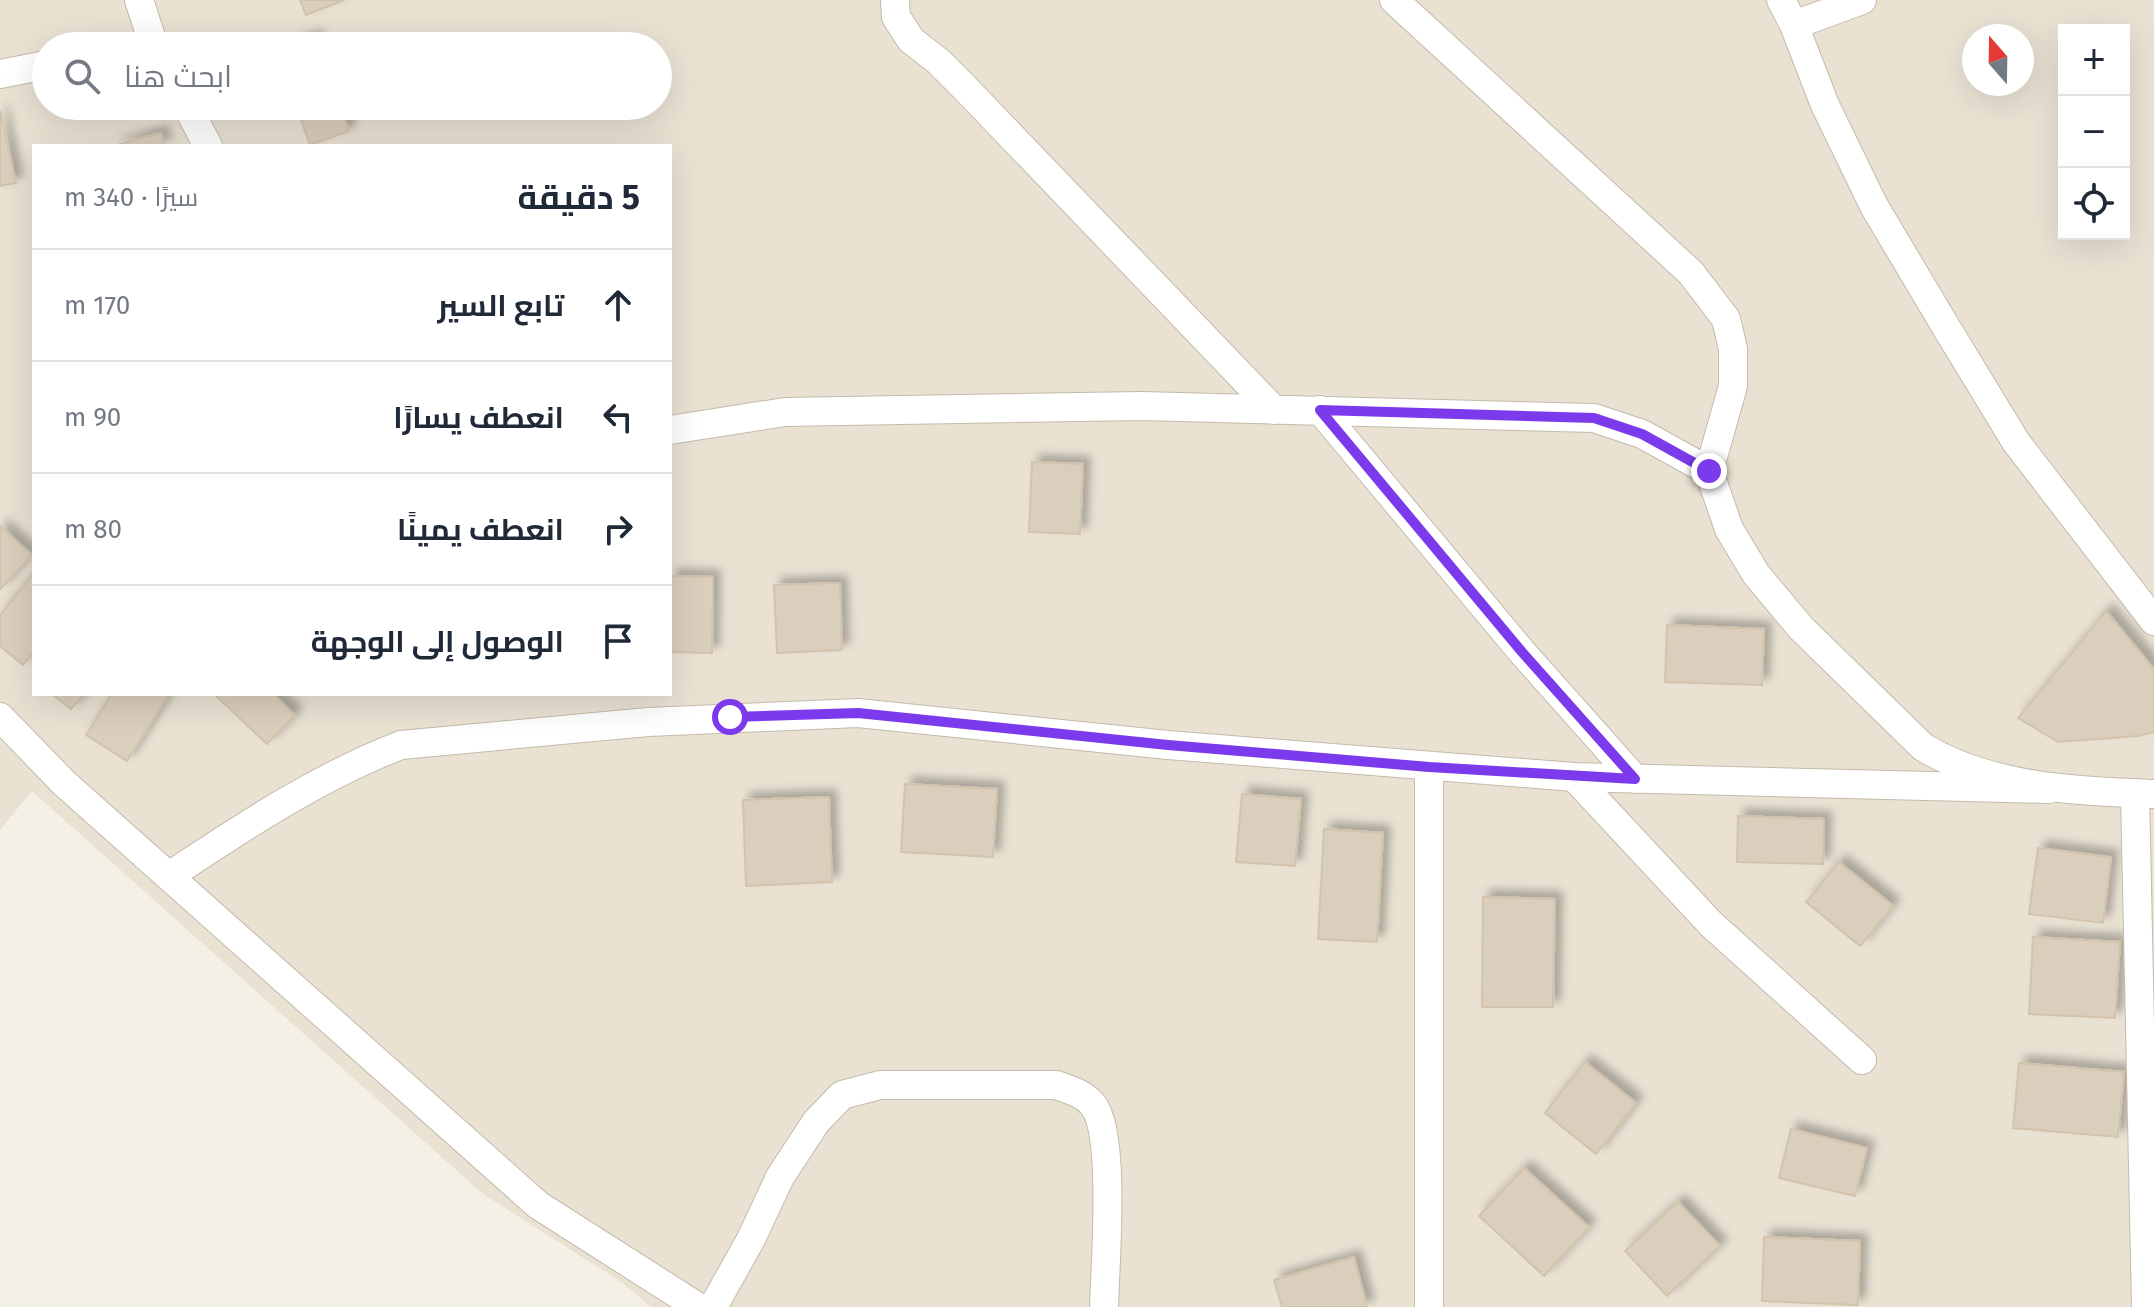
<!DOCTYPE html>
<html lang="ar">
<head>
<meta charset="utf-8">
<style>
	body { margin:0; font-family:"Fira Sans",Cairo,sans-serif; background:#f2f2f3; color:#1f2937; direction:rtl }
	.controls { position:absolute; right:24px; top:24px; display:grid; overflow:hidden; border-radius:0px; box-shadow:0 8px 32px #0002 }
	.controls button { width:72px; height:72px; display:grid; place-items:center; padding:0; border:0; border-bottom:2px solid #e0e1e3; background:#fff; color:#1f2937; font:40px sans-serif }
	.compass { position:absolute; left:1962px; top:24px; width:72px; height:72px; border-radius:50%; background:#fff; box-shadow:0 8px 32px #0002; rotate:340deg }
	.stop { position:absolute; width:24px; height:24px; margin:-18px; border:6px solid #7c3aed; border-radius:50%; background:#fff }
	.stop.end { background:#7c3aed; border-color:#fff; box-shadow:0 2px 8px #0008 }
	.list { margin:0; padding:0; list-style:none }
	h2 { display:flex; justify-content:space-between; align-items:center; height:104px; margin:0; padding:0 32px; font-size:34px }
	h2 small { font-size:26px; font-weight:400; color:#747a83 }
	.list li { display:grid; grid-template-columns:52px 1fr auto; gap:24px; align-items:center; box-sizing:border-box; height:112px; padding:0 32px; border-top:2px solid #e0e1e3 }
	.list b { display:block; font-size:30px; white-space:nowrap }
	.list em { font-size:26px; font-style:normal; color:#747a83 }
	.icon { flex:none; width:44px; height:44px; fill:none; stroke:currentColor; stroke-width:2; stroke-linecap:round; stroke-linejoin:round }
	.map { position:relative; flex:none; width:2154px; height:1307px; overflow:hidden; direction:ltr }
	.search { position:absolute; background:#fff; box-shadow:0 8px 32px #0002; left:32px; top:32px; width:640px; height:88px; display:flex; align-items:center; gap:20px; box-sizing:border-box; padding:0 28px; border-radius:44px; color:#747a83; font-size:30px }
	.panel { position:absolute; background:#fff; box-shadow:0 8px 32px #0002; left:32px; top:144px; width:640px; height:552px; border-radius:0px; direction:rtl }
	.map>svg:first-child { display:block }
</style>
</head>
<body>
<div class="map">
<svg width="2154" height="1307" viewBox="0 0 2154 1307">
	<defs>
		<filter id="shadow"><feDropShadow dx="7" dy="-7" stdDeviation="4" flood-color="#0004"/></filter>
	</defs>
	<rect width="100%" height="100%" fill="#f4f0e5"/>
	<path fill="#e9e2d3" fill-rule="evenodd" d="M0,0H2154V1307H651L620,1281L483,1194L32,791L0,830ZM2064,30H2124V234H2064ZM1974,36H2022V84H1974ZM46,46H658V106H46ZM34,146H670V694H34Z"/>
	<path fill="#dacebd" stroke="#d3c3ac" stroke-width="2" filter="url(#shadow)" d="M300,0H344L306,15Z
		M315,37L318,46H289Z
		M296,106H340L349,131L310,145Z
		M0,110L16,183L0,186Z
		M161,133L164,146H113Z
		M1032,462L1083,464L1080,534L1029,532Z
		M0,526L32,555L0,590Z
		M34,573V651L23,665L0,646V615Z
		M670,576L713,577L712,653L670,652Z
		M840,583L842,650L777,653L774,585Z
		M2106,611L2154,669V732L2138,736L2058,742L2018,718Z
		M1667,625L1764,629L1762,685L1665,682Z
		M52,694H84L71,709Z
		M112,694H169L127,761L86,735Z
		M214,694H273L295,715L267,744Z
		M905,784L997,789L993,857L901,852Z
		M1242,794L1301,799L1295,866L1236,862Z
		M829,797L832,882L746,886L743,800Z
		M1738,816L1824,819L1823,864L1737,862Z
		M1324,829L1383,833L1377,942L1318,939Z
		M2038,848L2111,857L2103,923L2029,914Z
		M1839,862L1893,906L1860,946L1806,902Z
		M1483,897L1555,899L1553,1007H1482Z
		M2033,937L2120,942L2115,1018L2029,1014Z
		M1585,1062L1636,1103L1596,1154L1545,1113Z
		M2019,1063L2124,1072L2118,1137L2013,1128Z
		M1791,1129L1867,1148L1855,1196L1779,1178Z
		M1524,1168L1589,1227L1544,1276L1479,1216Z
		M1678,1202L1720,1246L1667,1296L1625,1251Z
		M1764,1237L1860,1241L1858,1305L1762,1301Z
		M1354,1257L1367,1307H1282L1274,1280Z"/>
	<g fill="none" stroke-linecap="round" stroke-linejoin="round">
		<g stroke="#c4baaa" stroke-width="30">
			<path id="street" d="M139,0L154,46
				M895,0L896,17L911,40L938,61L966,89L1274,410
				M1394,0L1691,273L1726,319L1733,349V386L1709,471L1729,529L1756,574L1801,628L1923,747C1991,788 2077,791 2154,794
				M1781,0L1794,25L1825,105L1874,206L1946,327L2016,442L2154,621
				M1794,25L1862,0
				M0,74L46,65
				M187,106L208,146
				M1320,410L1522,652L1635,779
				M670,430L785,412L1142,406L1594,418L1642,434L1709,471
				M0,717L64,783L538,1205L698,1307
				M1574,777L1711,924L1862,1060
				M2135,793L2146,1307
				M169,876C243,827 318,777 401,745L648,722L858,713L1168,745L1574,777L2049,789
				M713,1307L751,1239L780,1177L816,1122L842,1095L880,1085H1056C1070,1090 1083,1093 1093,1105C1116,1133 1105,1266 1104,1307
				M1429,1307V767"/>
		</g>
		<use href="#street" stroke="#fff" stroke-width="28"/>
	</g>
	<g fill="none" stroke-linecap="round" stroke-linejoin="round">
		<path stroke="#7c3aed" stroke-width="10" d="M730,717L858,713L1168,745L1429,767L1635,779L1522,652L1320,410L1594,418L1642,434L1709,471"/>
	</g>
</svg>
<div class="controls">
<button>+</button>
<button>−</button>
<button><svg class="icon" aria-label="locate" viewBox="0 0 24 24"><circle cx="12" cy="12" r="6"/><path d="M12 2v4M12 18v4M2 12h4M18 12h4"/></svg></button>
</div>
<svg class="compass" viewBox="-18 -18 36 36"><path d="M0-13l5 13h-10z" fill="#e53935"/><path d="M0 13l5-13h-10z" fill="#747a83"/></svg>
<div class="stop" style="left:730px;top:717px"></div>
<div class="stop end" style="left:1709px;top:471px"></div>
<div class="search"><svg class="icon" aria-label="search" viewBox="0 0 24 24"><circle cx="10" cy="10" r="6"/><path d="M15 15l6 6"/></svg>ابحث هنا</div>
<section class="panel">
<h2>5 دقيقة<small>سيرًا · 340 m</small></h2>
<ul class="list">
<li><svg class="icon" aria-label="ahead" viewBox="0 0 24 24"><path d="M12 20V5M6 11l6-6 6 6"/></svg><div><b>تابع السير</b></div><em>170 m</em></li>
<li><svg class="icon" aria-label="left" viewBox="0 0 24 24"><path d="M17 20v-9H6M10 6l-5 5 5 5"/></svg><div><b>انعطف يسارًا</b></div><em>90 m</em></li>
<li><svg class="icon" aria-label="right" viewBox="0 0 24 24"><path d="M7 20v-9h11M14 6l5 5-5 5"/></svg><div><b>انعطف يمينًا</b></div><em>80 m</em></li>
<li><svg class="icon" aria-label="arrive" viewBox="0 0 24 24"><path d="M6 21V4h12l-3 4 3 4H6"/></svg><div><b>الوصول إلى الوجهة</b></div></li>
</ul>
</section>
</div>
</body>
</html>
